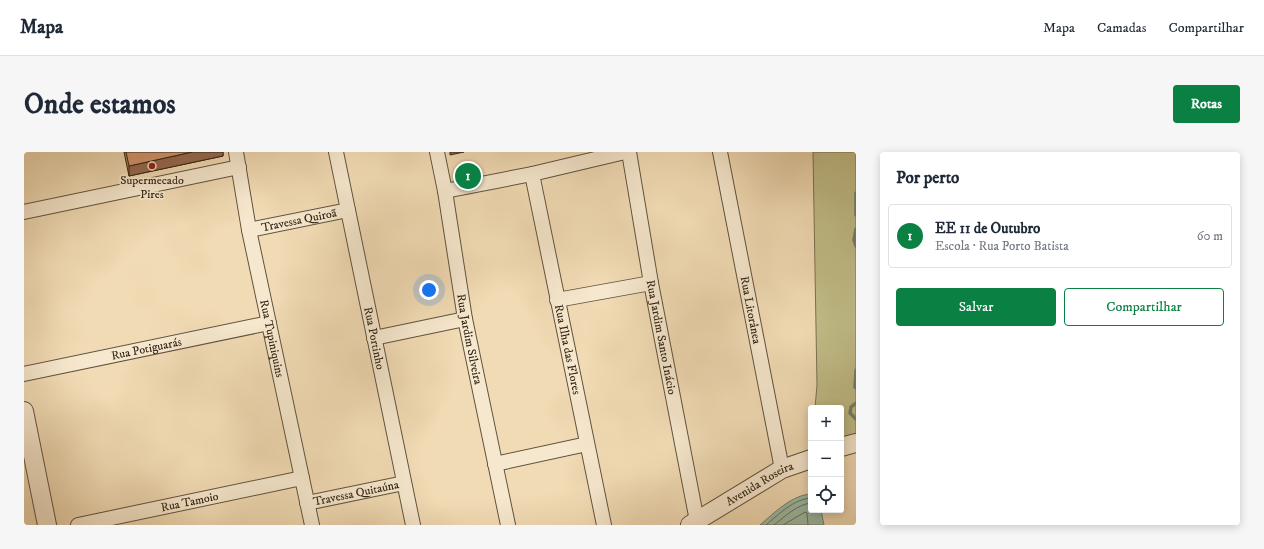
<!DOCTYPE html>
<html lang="pt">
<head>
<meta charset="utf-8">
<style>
	body { margin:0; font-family:"IM FELL DW Pica",serif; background:#f6f6f7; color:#1f2937 }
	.controls { position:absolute; right:12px; bottom:12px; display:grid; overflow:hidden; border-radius:4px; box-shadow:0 2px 10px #0003 }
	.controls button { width:36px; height:36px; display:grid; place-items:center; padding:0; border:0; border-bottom:1px solid #e0e1e3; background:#fff; color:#1f2937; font:20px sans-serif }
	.you { position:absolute; left:405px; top:138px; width:14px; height:14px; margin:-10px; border:3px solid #fff; border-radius:50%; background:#1a73e8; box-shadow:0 0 0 6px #1a73e833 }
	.badge { display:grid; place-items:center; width:26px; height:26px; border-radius:50%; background:#0b8043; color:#fff; font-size:13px; font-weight:700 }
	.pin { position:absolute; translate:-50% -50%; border:2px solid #fff; box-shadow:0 1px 4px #0006 }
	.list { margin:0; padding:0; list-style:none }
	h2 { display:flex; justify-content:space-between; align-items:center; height:52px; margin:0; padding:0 16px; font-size:17px }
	h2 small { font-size:13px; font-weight:400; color:#747a83 }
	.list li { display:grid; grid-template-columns:26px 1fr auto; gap:12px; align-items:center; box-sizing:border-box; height:64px; margin:0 8px 8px; padding:0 8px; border:1px solid #e0e1e3; border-radius:4px }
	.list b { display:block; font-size:15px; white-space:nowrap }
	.list p { margin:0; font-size:13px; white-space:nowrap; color:#747a83 }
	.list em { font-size:13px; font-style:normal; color:#747a83 }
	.actions { display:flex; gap:8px; padding:12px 16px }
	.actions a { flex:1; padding:9px 0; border:1px solid #0b8043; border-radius:4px; text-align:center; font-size:14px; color:#0b8043 }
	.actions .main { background:#0b8043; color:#fff }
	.icon { flex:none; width:22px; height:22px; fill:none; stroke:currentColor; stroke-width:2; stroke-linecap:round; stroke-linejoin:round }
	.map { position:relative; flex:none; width:832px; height:373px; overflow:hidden; border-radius:4px }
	header { display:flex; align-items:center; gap:24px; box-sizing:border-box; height:56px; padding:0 20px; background:#fff; border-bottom:1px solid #e0e1e3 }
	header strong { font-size:19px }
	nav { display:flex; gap:22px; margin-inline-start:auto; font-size:14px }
	.intro { display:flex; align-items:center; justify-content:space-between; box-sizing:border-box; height:96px; padding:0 24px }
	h1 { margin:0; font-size:28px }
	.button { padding:10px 18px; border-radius:4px; background:#0b8043; color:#fff; font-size:14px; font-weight:700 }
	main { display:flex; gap:24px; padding:0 24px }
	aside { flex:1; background:#fff; border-radius:4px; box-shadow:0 2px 10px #0003 }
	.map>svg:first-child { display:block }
</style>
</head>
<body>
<header>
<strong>Mapa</strong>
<nav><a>Mapa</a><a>Camadas</a><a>Compartilhar</a></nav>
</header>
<div class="intro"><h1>Onde estamos</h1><a class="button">Rotas</a></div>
<main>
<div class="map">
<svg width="832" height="373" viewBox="0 0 832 373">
	<rect width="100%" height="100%" fill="#f1dbb4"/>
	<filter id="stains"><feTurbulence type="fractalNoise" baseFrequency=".005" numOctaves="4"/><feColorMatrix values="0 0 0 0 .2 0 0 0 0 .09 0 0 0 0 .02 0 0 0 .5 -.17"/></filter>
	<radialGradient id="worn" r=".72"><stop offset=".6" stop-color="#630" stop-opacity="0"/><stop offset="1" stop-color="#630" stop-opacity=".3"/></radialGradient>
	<path fill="#c1be89" stroke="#7a7250" d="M789,0H832V290L817,295V256H791L793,233Z"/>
	<path fill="#9cbca8" stroke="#72806e" d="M787,342V358H797L800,373H736C750,361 768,343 787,342Z"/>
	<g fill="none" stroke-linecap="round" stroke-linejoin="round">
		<path stroke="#67705f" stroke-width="1" d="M742,373C755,362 770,347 787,346
			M750,373C760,365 774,352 787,351
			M759,373L781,360L783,361L784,373"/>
		<path stroke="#72806e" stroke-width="3.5" d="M832,41V63
			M832,77L830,88L832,94
			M832,218L831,235L832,236
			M832,251L827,255L826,261L832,267"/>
		<g stroke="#62523e" stroke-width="16">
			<g id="minor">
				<path id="s1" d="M212,0L225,78L288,373"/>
				<path id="s2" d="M312,0L389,373"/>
				<path id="s3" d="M413,0L421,39L441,167L484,373"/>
				<path id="s4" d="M605,0L627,131L673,369"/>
				<path id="s5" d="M696,0L758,317"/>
				<path id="s6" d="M508,22L580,373"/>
				<path d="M421,39L508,22L601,0"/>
				<path d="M0,60L215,15"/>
				<path id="s7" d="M225,78L324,58"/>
				<path d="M533,148L627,131"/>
				<path d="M350,186L441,167"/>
				<path id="s8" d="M0,222L245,171"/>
				<path d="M471,312L563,292"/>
				<path id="s9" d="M283,351L380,331"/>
				<path id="s10" d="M54,373L278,326"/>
			</g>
		</g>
		<g stroke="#62523e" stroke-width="20">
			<g id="tertiary">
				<path d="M0,259L23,373"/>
				<path d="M817,295L832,291"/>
				<path id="s11" d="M666,373L758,317L787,307"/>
			</g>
		</g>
		<use href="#minor" stroke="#f6e8ce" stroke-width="14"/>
		<use href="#tertiary" stroke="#f6e8ce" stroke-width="18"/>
	</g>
	<path fill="#b78161" stroke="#322516" d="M100,0H199V4L105,24Z"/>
	<path fill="#95694f" stroke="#322516" d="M168,0H199V4L105,24V14Z
		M426,0H440L426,3Z"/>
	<path fill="#d59671" stroke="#322516" d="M102,0H168L105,14Z"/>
	<circle fill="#8f2418" stroke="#f6e8ce" stroke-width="1.5" cx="128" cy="14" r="4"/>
	<g text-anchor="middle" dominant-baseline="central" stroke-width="3.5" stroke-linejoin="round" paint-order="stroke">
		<g font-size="12" fill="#322516" stroke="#f6e8ce">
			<text x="128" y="28">Supermecado<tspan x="128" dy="14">Pires</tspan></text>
		</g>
		<g font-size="12" fill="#322516" stroke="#f6e8ce">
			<text stroke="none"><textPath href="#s7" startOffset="51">Travessa Quiroã</textPath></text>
			<text stroke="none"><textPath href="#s5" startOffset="161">Rua Litorânea</textPath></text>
			<text stroke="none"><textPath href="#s4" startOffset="188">Rua Jardim Santo Inácio</textPath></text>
			<text stroke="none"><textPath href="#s2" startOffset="190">Rua Portinho</textPath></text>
			<text stroke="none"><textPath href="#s1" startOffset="190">Rua Tupiniquins</textPath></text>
			<text stroke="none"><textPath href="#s3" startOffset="190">Rua Jardim Silveira</textPath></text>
			<text stroke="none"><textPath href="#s8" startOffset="125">Rua Potiguarás</textPath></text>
			<text stroke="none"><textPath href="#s6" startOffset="179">Rua Ilha das Flores</textPath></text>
			<text stroke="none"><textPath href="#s11" startOffset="81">Avenida Roseira</textPath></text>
			<text stroke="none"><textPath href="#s9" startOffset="50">Travessa Quitaúna</textPath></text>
			<text stroke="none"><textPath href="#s10" startOffset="114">Rua Tamoio</textPath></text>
		</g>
	</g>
	<rect width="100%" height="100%" filter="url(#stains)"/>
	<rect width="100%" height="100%" fill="url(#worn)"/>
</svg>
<div class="controls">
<button>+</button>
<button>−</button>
<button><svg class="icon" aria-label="locate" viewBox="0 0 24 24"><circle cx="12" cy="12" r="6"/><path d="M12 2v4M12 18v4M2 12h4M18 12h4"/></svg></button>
</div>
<div class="you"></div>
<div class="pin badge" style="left:444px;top:24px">1</div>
</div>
<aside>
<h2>Por perto<small></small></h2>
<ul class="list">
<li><span class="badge">1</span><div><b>EE 11 de Outubro</b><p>Escola · Rua Porto Batista</p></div><em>60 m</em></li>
</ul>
<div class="actions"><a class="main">Salvar</a><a>Compartilhar</a></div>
</aside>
</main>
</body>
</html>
